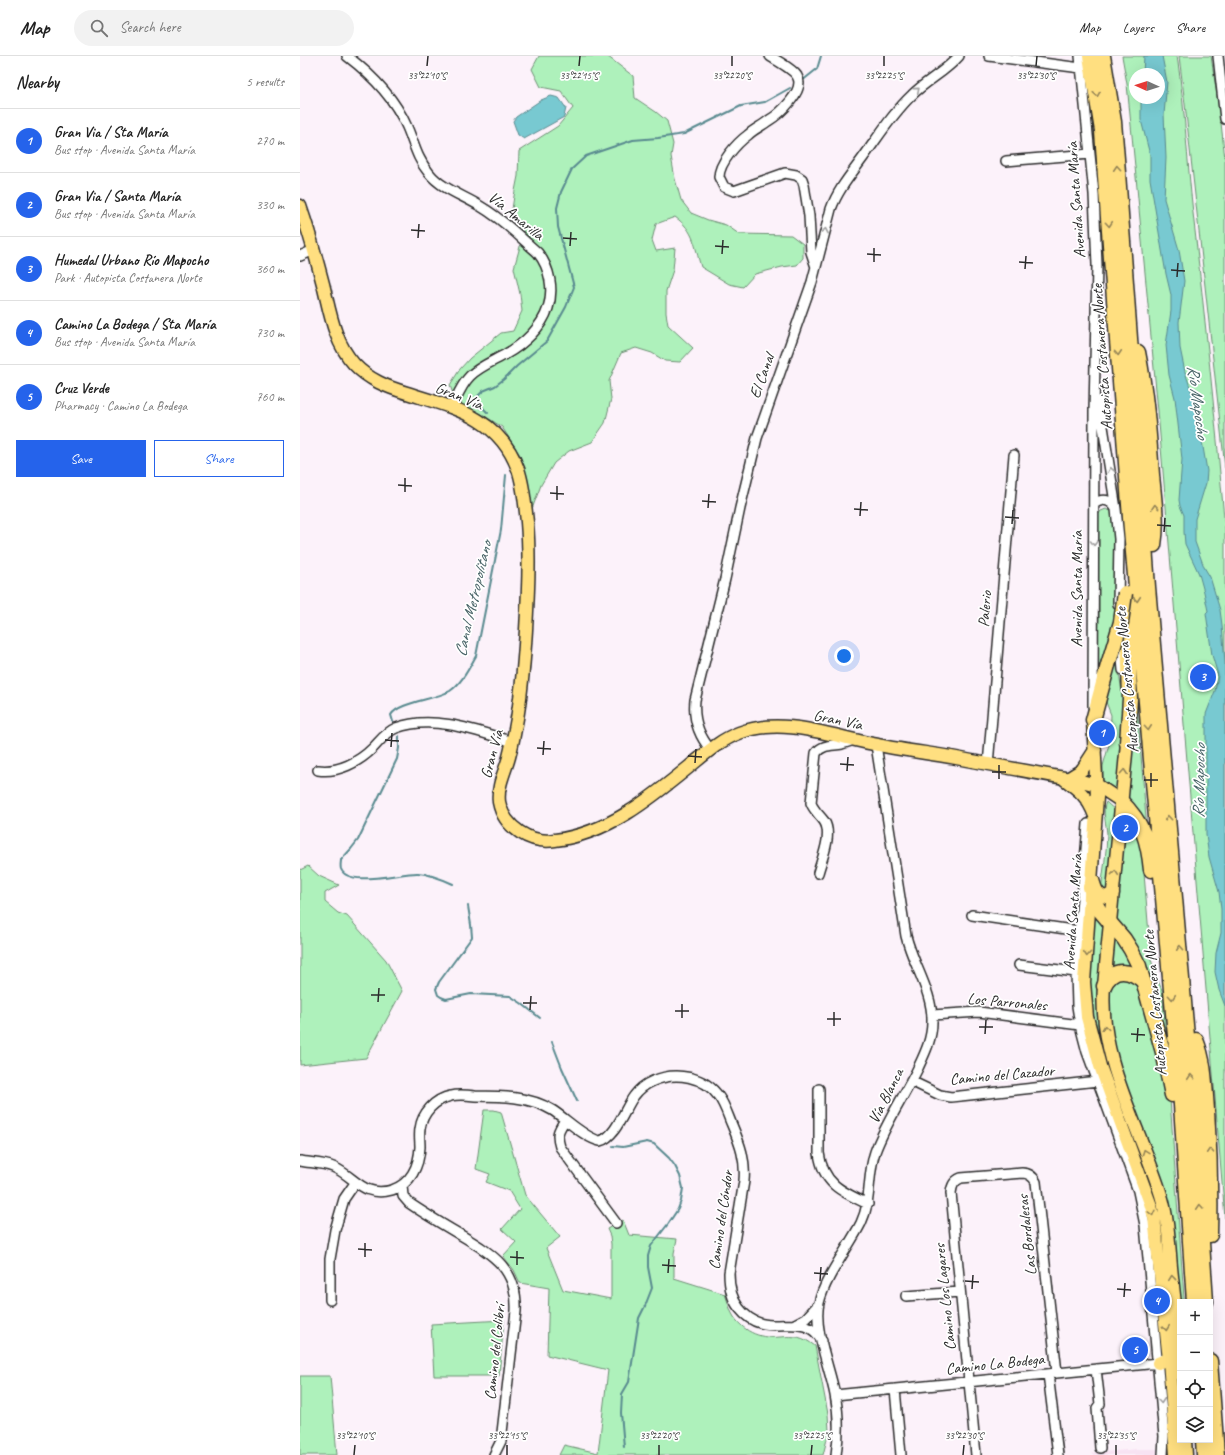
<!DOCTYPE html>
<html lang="en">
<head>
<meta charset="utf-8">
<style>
	body { margin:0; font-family:Caveat,sans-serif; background:#f2f2f2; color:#222 }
	.controls { position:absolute; right:12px; bottom:12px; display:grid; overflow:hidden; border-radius:0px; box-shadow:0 4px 16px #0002 }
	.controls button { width:36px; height:36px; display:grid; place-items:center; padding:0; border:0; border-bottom:1px solid #e0e0e0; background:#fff; color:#222; font:20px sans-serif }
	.compass { position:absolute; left:829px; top:12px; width:36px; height:36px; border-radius:50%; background:#fff; box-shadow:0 4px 16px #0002; rotate:273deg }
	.you { position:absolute; left:544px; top:600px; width:14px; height:14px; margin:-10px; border:3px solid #fff; border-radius:50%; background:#1a73e8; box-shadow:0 0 0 6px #1a73e833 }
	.badge { display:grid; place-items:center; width:26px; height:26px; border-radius:50%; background:#2563eb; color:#fff; font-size:13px; font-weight:700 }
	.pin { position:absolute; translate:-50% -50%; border:2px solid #fff; box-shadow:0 1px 4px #0006 }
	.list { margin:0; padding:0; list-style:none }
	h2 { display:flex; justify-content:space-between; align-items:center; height:52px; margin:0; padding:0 16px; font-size:17px }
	h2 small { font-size:13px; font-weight:400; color:#767676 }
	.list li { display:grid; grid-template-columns:26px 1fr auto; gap:12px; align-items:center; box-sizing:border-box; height:64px; padding:0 16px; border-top:1px solid #e0e0e0 }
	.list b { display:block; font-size:15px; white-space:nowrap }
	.list p { margin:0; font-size:13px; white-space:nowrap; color:#767676 }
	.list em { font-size:13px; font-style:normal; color:#767676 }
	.actions { display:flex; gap:8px; padding:12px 16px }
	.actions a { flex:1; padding:9px 0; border:1px solid #2563eb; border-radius:0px; text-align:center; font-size:14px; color:#2563eb }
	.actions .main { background:#2563eb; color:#fff }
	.icon { flex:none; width:22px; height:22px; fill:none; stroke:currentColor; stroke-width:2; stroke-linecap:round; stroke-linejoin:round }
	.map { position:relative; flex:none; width:925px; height:1399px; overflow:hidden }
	header { display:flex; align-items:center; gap:24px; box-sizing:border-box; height:56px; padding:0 20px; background:#fff; border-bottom:1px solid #e0e0e0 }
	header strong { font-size:19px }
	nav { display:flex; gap:22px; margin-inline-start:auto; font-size:14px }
	.search { width:280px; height:36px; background:#f2f2f2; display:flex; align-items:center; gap:10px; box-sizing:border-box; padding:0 14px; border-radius:22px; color:#767676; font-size:15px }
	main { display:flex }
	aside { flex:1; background:#fff }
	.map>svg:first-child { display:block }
</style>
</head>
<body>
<header>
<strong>Map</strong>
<div class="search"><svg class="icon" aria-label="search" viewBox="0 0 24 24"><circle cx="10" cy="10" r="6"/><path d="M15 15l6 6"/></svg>Search here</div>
<nav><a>Map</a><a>Layers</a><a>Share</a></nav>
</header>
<main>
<aside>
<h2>Nearby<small>5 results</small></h2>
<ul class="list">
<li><span class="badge">1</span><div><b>Gran Via / Sta María</b><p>Bus stop · Avenida Santa María</p></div><em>270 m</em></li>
<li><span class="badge">2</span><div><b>Gran Via / Santa María</b><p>Bus stop · Avenida Santa María</p></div><em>330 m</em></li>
<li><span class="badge">3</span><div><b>Humedal Urbano Río Mapocho</b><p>Park · Autopista Costanera Norte</p></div><em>360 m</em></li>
<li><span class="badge">4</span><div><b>Camino La Bodega / Sta María</b><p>Bus stop · Avenida Santa María</p></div><em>730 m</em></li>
<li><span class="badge">5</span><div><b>Cruz Verde</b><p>Pharmacy · Camino La Bodega</p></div><em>760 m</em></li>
</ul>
<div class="actions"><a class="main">Save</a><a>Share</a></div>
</aside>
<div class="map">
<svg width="925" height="1399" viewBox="0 0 925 1399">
	<rect width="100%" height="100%" fill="#fcf2fa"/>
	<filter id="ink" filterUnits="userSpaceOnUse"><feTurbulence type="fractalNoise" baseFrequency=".025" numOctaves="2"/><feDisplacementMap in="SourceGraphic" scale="8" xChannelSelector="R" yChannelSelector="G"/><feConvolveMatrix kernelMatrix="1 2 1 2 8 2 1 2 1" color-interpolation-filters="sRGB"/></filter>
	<g filter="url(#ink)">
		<path fill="#f8e3f3" d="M838,1393H867L868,1399H792V1397Z"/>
		<path fill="#aef1bb" stroke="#6c8e73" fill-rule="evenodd" d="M239,0H307L333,20L335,42L356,56L367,65L373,88L371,100L375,123L381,144L391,157L408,164L426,169L439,178L491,179L503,188V202L497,209L482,211L455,218L443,231L429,228L401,211C394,189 395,175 375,161L356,168L352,184L356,195L375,192L373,214L366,235V257L368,269L393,292L380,306L365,305L352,297L336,292L321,297L309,325L311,343L305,367L292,386L269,395L254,407L241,429L232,453L220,399L202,371L180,357L161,349L153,338L150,329L160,313L170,302L201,277L213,275L222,255L220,238L214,212L224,176L211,160L214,140L218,120L219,95L258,70L273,52L261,35L241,31L232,13Z
			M822,0H877C885,52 887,104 893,157C905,262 916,367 925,473V1162L858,355L836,121L827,28ZM835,18H859V42H835Z
			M879,0H911L921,67L925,103V412L885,48Z
			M806,453L813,456L815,484L814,528L815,564L809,588L797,625H796L799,561L798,459L801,455Z
			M817,604L823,643L820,738L812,731L803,727V710L810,685L811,659L806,646V633Z
			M834,650H837L847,775L826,743Z
			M806,746L817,756L808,836L801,834C803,816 807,795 807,777C806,767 802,755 806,746Z
			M828,759L832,764L842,793L851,903L855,918L862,934L868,998L814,865Z
			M8,810L19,820L39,829L25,837V846L38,857L47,860L86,904L102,935L66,1002L0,1009V814Z
			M794,857L805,871L799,944L857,1146L870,1237L860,1172L803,1008L788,944Z
			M814,880L821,890L833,912L810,917Z
			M817,922L836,925L870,1043L884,1243L879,1245L872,1176L816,1005L810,981V929Z
			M184,1054H194L201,1056L225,1139L260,1181L246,1192L263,1234L311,1243V1188L310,1180L307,1173L323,1164L329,1179L377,1183L374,1197V1222L425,1238C428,1246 430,1255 434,1261C445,1277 462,1283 480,1281C496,1280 502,1280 515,1290L528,1358L529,1375L523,1399H259L264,1389L298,1397L308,1314L247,1299L249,1232L220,1227L214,1214L203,1200L216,1186L202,1173L220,1153L209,1135L186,1126L190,1118L176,1113Z
			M204,1264L199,1320H134L131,1268Z
			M0,1320H30L37,1399H0Z"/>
		<path fill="#78c9d1" stroke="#598a8f" d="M844,0H862L867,26L864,58L866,102L864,143L879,194L884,225L879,266L880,292L885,316L896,349L907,415L906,427L895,463V486L904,511L910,521L920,554L922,569L925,607V950L919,934L915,916L916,897L921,877V853L919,836L909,801L906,779V658L915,635L918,619L912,599L906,557L908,555L904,536L899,518L885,488L884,476V459L880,450L879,444L882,403L875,342L869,319L866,289L871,255V239L866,218L850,123V99L841,64V42H859V18H843Z
			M251,40L259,42L266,52L264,61L224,83L218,79L213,65L216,61L241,44Z"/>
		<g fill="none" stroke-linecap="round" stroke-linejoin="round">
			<path stroke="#598a8f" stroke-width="2" d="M502,25L517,13L521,0
				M188,357L176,345L178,340L183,335L195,330L204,323L217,310L247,285L266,251L274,231L258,171L257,152L261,136L272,113L286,100L333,84L358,82L384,78L441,50L465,46L490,32
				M94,669L91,659C99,646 134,644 150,635C162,627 169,612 176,600L201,474L206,419
				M99,680V692L97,703L58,784L51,793L41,804C41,806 40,810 41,813C48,832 102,816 118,817C130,818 142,823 153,828
				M168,850L171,869L172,881L139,926L136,933L138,939L141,941L146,943L171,938L210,940L221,947L240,962
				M252,986L262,1012L277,1045
				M313,1090L323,1091L347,1086L354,1088L369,1102L375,1110L380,1120L383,1132L381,1145L378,1153L368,1168L351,1190L348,1200V1211L352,1232L345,1250L339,1262L329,1326L322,1338L321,1357L324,1391"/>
			<g stroke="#2b2b2b" stroke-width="12">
				<path id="minor" d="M47,0C72,19 95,43 107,71C114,87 117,103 129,117C142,133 162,139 180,150C197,160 212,173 227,187C231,191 235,194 238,197C250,212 254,234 248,252C242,271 224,288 206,298C194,305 180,310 170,320C161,329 157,341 152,351
					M470,0C477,5 493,13 497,20C506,34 480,58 468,65C462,70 454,73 448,79C437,87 419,107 419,121L424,131L434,135L485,117L496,119L502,123L504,129L509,160L511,196L516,211
					M689,0L781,12
					M780,0L794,138L797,209L794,356L793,650
					M918,0L925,63
					M706,105L790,98
					M0,200L14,194
					M799,345L816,453L819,483L818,548
					M794,448C802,442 811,443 816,453
					M820,579L823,614
					M411,694C398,679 393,663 395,644L425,523L440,452L457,382L512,226L531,153C538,133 553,116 565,99C580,78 594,56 612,39C627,24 645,16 659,0
					M688,709L714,399
					M18,714C38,717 59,706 73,692C80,685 86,676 96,672C133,658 177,675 213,686
					M788,768L776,916L777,950L780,969L787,996L838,1135L845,1169L864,1380L863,1399
					M518,817C522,802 533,778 524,765C519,758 514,755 511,747L516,697C523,688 532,690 542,688C546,687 550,685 554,684
					M672,859L779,875
					M719,909L776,916
					M632,959L679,956L780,969
					M611,1025L640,1039L651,1041L798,1025
					M519,1033V1097C523,1128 542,1136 568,1148
					M265,1064C258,1075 256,1078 260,1091L316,1167
					M0,1105C11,1107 23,1107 33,1111C55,1120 62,1142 92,1134C111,1128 119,1110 120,1091C120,1085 119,1079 120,1073C122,1057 135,1043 151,1040C159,1038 167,1039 175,1040C201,1040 229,1040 252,1054C265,1062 286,1083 300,1085C316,1081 325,1052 334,1040C339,1033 346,1028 353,1025C375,1015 405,1020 419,1041C425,1049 428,1060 432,1069C440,1088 446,1104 444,1125L429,1217C429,1230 431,1242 439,1252C467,1288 503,1250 522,1285
					M102,1130L103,1140L109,1147C125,1158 142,1168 159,1178C192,1198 218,1212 216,1255L201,1385L194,1399
					M606,1240L660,1236
					M30,1244V1203L35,1174L44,1143L55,1127
					M495,1268L506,1262L518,1249
					M796,1313L800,1348L797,1352L800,1392
					M748,1318L758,1399
					M595,1333L601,1399
					M535,1339L858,1307
					M536,1399C539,1379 539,1358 535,1339C530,1312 513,1273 519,1247C525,1221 549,1191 561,1167C572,1144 567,1119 575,1096C585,1068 605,1039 618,1012C625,997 632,983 632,966C633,936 613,909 606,880L576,689
					M676,1399L651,1137C652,1129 654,1125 661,1122L722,1117C729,1117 733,1120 736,1126L757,1317"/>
			</g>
			<g stroke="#2b2b2b" stroke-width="15">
				<path id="major" d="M0,150C9,176 16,201 23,228C30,256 34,286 54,308C69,324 87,331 107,337C154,352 199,361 218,413C224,430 225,449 227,466C230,502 228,538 226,574C224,606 222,637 216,668C214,679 212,690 209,701C205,716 197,730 199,746C204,772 231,788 255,784C307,778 350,743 389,711C405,698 420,684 439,677C483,660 534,681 578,689C602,694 627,697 651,701C693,709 735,717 777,724L797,729L821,745
					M793,664L797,741L784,926L787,961L800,1010L850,1147L854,1161L869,1304L876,1399
					M827,687L804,930C798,1003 840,1071 861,1139C868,1162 869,1187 871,1211C874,1241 878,1271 880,1301
					M769,722L782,714L795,694
					M764,723C779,734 788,741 795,760
					M793,824C795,831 797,840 806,841L813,837
					M858,1307L865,1304L873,1305L878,1312L880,1318
					M885,1384L886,1399"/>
			</g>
			<g stroke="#2b2b2b" stroke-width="17">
				<path id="highway" d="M790,0L802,75L805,120L830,462L881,1049L894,1246
					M803,0L814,66L817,103L848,531L892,1038L906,1246
					M838,296C846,336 849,377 852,419C854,442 858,466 854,489
					M793,664L808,609
					M827,687L830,643L828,575L831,558
					M821,745C843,767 848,784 851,814
					M790,831L794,845L800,855L824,883L831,894L839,910L864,1000L872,1039
					M804,930C813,910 831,914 844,926
					M896,984C905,1006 905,1030 907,1054C910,1096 911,1137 910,1179
					M910,1305L917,1399
					M903,1384L904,1399"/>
			</g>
			<use href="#minor" stroke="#fff" stroke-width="9"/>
			<use href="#major" stroke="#ffdf80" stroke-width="12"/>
			<use href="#highway" stroke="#ffdf80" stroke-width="14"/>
			<g stroke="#2b2b2b" stroke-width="17" stroke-linecap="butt">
				<path id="highway-bridge" d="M808,609L821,566L825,537"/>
			</g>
			<use href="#highway-bridge" stroke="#ffdf80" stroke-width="14"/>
		</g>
		<defs><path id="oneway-chevron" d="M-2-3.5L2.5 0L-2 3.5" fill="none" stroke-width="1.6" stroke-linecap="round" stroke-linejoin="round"/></defs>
		<g stroke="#a0a0a0">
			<use href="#oneway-chevron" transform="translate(617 34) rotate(-40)"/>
			<use href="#oneway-chevron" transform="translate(525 175) rotate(-78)"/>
			<use href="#oneway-chevron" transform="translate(811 414) rotate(-100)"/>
			<use href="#oneway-chevron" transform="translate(794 487) rotate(90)"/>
			<use href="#oneway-chevron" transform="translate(861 1345) rotate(85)"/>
		</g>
		<g stroke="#958556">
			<use href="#oneway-chevron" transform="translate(797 38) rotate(81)"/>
			<use href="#oneway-chevron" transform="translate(817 112) rotate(-94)"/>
			<use href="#oneway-chevron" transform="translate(809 168) rotate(85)"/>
			<use href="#oneway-chevron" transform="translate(818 297) rotate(86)"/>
			<use href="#oneway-chevron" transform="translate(855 451) rotate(-94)"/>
			<use href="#oneway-chevron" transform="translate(837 543) rotate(85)"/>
			<use href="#oneway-chevron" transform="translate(848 672) rotate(85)"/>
			<use href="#oneway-chevron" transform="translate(824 716) rotate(-85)"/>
			<use href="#oneway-chevron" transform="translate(868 762) rotate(-95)"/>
			<use href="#oneway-chevron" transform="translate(815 817) rotate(-85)"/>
			<use href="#oneway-chevron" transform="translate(880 892) rotate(-94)"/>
			<use href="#oneway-chevron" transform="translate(787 898) rotate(95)"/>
			<use href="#oneway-chevron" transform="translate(872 941) rotate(85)"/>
			<use href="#oneway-chevron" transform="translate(805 972) rotate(-98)"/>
			<use href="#oneway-chevron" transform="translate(891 1021) rotate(-95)"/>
			<use href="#oneway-chevron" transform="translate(910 1095) rotate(-93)"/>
			<use href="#oneway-chevron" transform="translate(845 1096) rotate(-110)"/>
			<use href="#oneway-chevron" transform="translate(900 1151) rotate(-94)"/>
			<use href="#oneway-chevron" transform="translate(852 1157) rotate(76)"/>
			<use href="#oneway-chevron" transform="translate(872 1222) rotate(-96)"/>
			<use href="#oneway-chevron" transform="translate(866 1272) rotate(84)"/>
		</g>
	</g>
	<path fill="none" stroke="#2b2b2b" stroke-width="1.5" d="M127,10L128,0M279,10L280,0M432,10V0M584,10V0M736,10L737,0M111,174L125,175M118,182L119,168M263,182L277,183M270,190L271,176M415,190L429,191M422,198L423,184M567,198L581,199M574,206V192M719,206L733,207M725,213L726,200M871,214L885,215M877,221L878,207M98,429L112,430M105,436V422M250,437L264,438M257,444V430M402,445L416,446M408,452L409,438M554,453L568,454M560,460L561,446M705,461L719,462M712,468L713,454M857,469L871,470M864,476L865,462M85,684L99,685M91,691L92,677M237,692L251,693M243,699L244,685M388,700L402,701M395,707L396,693M540,708L554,709M547,715L548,701M692,716H706M699,723V709M844,724H858M851,731V717M71,939H85M78,946L79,932M223,947H237M230,954L231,940M375,955H389M382,962V948M527,963H541M534,970V956M679,971H693M685,978L686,964M831,978L845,979M837,986L838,972M58,1193L72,1194M65,1201V1187M210,1201L224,1202M217,1209V1195M362,1209L376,1210M368,1217L369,1203M514,1217L528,1218M520,1225L521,1211M665,1225L679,1226M672,1233L673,1219M817,1233L831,1234M824,1241L825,1227M54,1399L55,1389M207,1399V1389M359,1399V1389M511,1399L512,1389M663,1399L664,1389M816,1399V1389"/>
	<g text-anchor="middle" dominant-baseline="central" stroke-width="3.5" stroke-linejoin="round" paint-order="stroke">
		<g font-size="16" fill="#2b2b2b" stroke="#fff">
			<text transform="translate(776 144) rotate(-94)">Avenida Santa María</text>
			<text transform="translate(216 160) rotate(39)">Vía Amarilla</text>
			<text transform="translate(802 301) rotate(-94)">Autopista Costanera Norte</text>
			<text transform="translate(462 320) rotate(-70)">El Canal</text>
			<text transform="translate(159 340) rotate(22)">Gran Vía</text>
			<text transform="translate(777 533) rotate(-90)">Avenida Santa María</text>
			<text transform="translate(685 553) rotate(-85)">Palerio</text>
			<text transform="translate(827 624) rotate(-95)">Autopista Costanera Norte</text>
			<text transform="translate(538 664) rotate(12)">Gran Vía</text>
			<text transform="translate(192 698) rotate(-75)">Gran Vía</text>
			<text transform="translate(773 856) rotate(-86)">Avenida Santa María</text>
			<text transform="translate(707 946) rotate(5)">Los Parronales</text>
			<text transform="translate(855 947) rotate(-95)">Autopista Costanera Norte</text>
			<text transform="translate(702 1019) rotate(-5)">Camino del Cazador</text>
			<text transform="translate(586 1040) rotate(-63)">Vía Blanca</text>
			<text transform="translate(421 1164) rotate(-82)">Camino del Cóndor</text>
			<text transform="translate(727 1179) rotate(-96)">Las Bordalesas</text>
			<text transform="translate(645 1241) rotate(-96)">Camino Los Lagares</text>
			<text transform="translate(195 1296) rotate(-84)">Camino del Colibrí</text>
			<text transform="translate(695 1308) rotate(-6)">Camino La Bodega</text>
		</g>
		<g font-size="17" font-style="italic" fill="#466265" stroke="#fff">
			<text transform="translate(898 346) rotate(82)">Río Mapocho</text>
			<text transform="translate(173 543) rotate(-77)">Canal Metropolitano</text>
			<text transform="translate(899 725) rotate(-89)">Río Mapocho</text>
		</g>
	</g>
	<g font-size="10" text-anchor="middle" fill="#2b2b2b" stroke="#fff" stroke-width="3.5" stroke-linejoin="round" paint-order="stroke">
		<text x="127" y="23">33°22'10"S</text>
		<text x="279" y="23">33°22'15"S</text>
		<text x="432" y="23">33°22'20"S</text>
		<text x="584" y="23">33°22'25"S</text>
		<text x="736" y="23">33°22'30"S</text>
		<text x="55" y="1383">33°22'10"S</text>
		<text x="207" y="1383">33°22'15"S</text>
		<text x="359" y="1383">33°22'20"S</text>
		<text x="512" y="1383">33°22'25"S</text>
		<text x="664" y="1383">33°22'30"S</text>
		<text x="816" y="1383">33°22'35"S</text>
	</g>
</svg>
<div class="controls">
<button>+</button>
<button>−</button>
<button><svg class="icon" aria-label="locate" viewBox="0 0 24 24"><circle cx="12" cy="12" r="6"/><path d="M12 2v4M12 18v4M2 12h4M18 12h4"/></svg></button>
<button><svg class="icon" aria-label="layers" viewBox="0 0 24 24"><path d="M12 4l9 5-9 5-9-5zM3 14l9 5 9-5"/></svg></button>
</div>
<svg class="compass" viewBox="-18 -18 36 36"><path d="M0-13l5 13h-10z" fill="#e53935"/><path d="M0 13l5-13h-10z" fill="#767676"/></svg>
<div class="you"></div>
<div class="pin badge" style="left:802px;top:677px">1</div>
<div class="pin badge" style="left:825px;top:772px">2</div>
<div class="pin badge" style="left:903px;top:621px">3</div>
<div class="pin badge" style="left:857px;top:1245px">4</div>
<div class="pin badge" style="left:835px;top:1294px">5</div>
</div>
</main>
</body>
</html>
